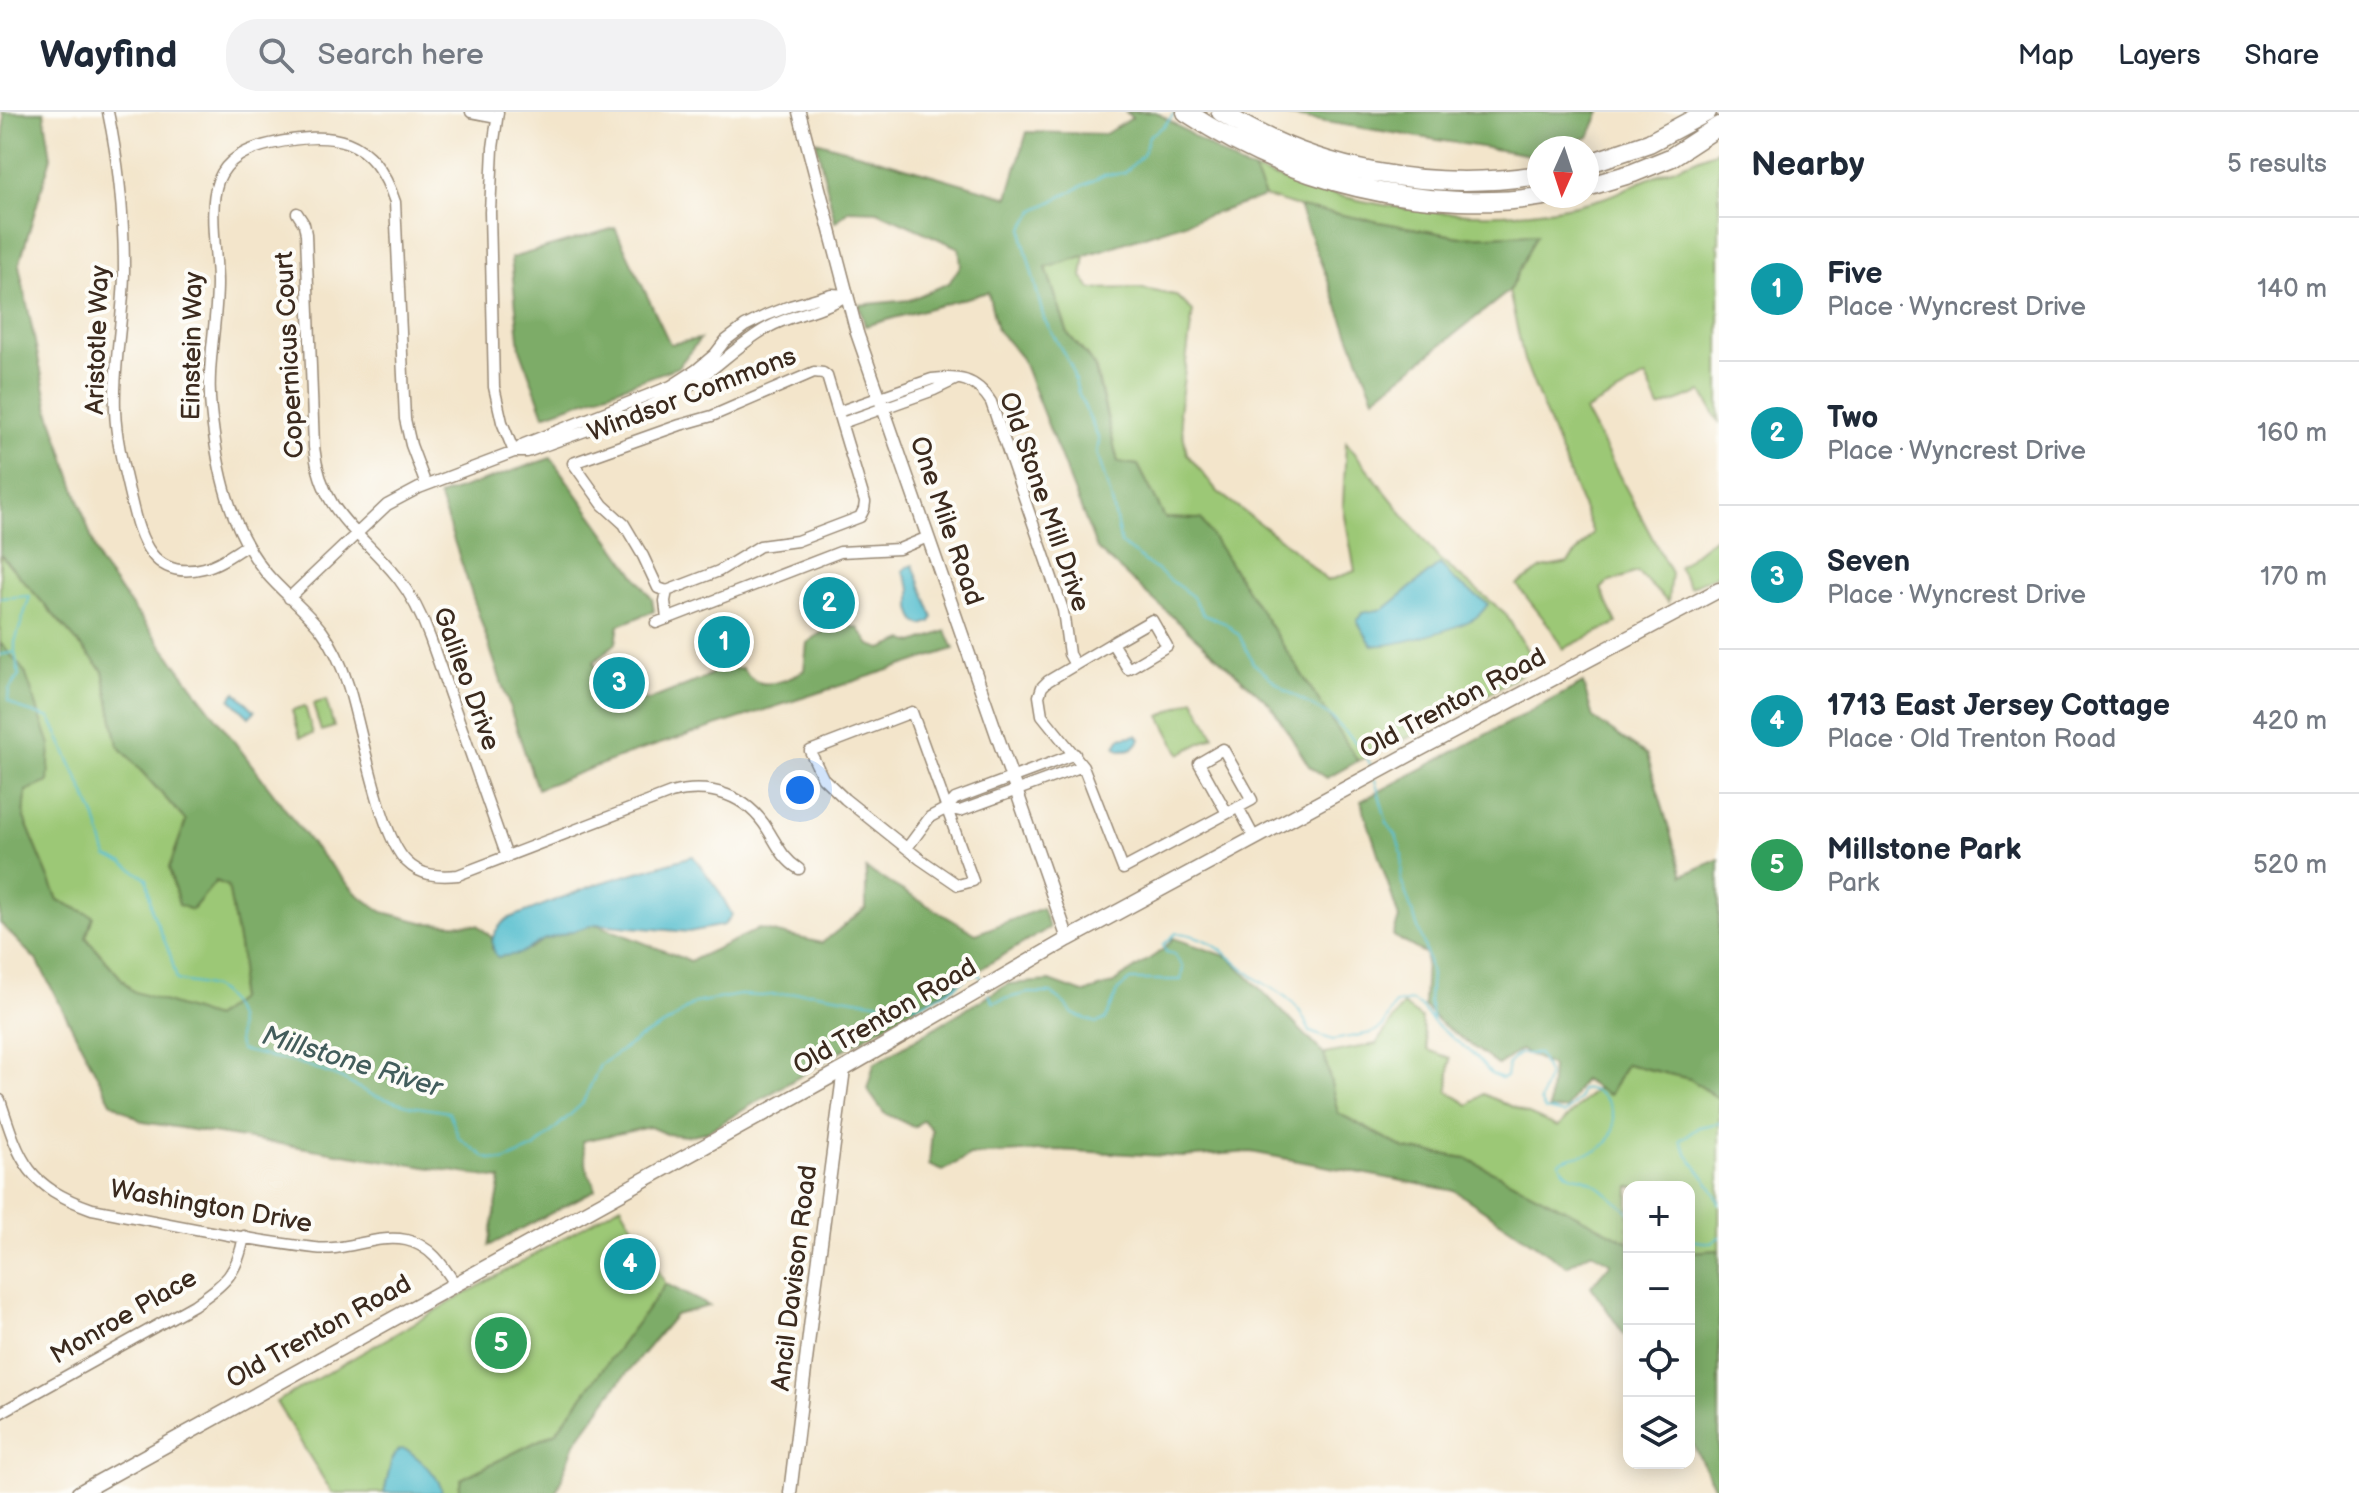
<!DOCTYPE html>
<html lang="en">
<head>
<meta charset="utf-8">
<style>
	body { margin:0; font-family:"Balsamiq Sans",sans-serif; background:#f2f2f3; color:#1f2937 }
	.controls { position:absolute; right:24px; bottom:24px; display:grid; overflow:hidden; border-radius:16px; box-shadow:0 4px 20px #0003 }
	.controls button { width:72px; height:72px; display:grid; place-items:center; padding:0; border:0; border-bottom:2px solid #e0e1e3; background:#fff; color:#1f2937; font:40px sans-serif }
	.compass { position:absolute; left:1527px; top:24px; width:72px; height:72px; border-radius:50%; background:#fff; box-shadow:0 4px 20px #0003; rotate:183deg }
	.you { position:absolute; left:800px; top:678px; width:28px; height:28px; margin:-20px; border:6px solid #fff; border-radius:50%; background:#1a73e8; box-shadow:0 0 0 12px #1a73e833 }
	.badge { display:grid; place-items:center; width:52px; height:52px; border-radius:50%; background:#7c3aed; color:#fff; font-size:26px; font-weight:700 }
	.pin { position:absolute; translate:-50% -50%; border:4px solid #fff; box-shadow:0 2px 8px #0006 }
	.list { margin:0; padding:0; list-style:none }
	h2 { display:flex; justify-content:space-between; align-items:center; height:104px; margin:0; padding:0 32px; font-size:34px }
	h2 small { font-size:26px; font-weight:400; color:#747a83 }
	.list li { display:grid; grid-template-columns:52px 1fr auto; gap:24px; align-items:center; box-sizing:border-box; height:144px; padding:0 32px; border-top:2px solid #e0e1e3 }
	.list b { display:block; font-size:30px; white-space:nowrap }
	.list p { margin:0; font-size:26px; white-space:nowrap; color:#747a83 }
	.list em { font-size:26px; font-style:normal; color:#747a83 }
	.icon { flex:none; width:44px; height:44px; fill:none; stroke:currentColor; stroke-width:2; stroke-linecap:round; stroke-linejoin:round }
	.map { position:relative; flex:none; width:1719px; height:1381px; overflow:hidden }
	header { display:flex; align-items:center; gap:48px; box-sizing:border-box; height:112px; padding:0 40px; background:#fff; border-bottom:2px solid #e0e1e3 }
	header strong { font-size:38px }
	nav { display:flex; gap:44px; margin-inline-start:auto; font-size:28px }
	.search { width:560px; height:72px; background:#f2f2f3; display:flex; align-items:center; gap:20px; box-sizing:border-box; padding:0 28px; border-radius:32px; color:#747a83; font-size:30px }
	main { display:flex }
	aside { flex:1; background:#fff }
	.map>svg:first-child { display:block }
</style>
</head>
<body>
<header>
<strong>Wayfind</strong>
<div class="search"><svg class="icon" aria-label="search" viewBox="0 0 24 24"><circle cx="10" cy="10" r="6"/><path d="M15 15l6 6"/></svg>Search here</div>
<nav><a>Map</a><a>Layers</a><a>Share</a></nav>
</header>
<main>
<div class="map">
<svg width="1719" height="1381" viewBox="0 0 1719 1381">
	<rect width="100%" height="100%" fill="#fdfcf7"/>
	<filter id="ink" filterUnits="userSpaceOnUse"><feTurbulence type="fractalNoise" baseFrequency=".0125" numOctaves="2"/><feDisplacementMap in="SourceGraphic" scale="16" xChannelSelector="R" yChannelSelector="G"/><feConvolveMatrix kernelMatrix="1 2 1 2 8 2 1 2 1" color-interpolation-filters="sRGB"/></filter>
	<filter id="wash" filterUnits="userSpaceOnUse"><feTurbulence type="fractalNoise" baseFrequency=".006" numOctaves="4" result="noise"/><feDisplacementMap in="SourceGraphic" scale="32" xChannelSelector="R" yChannelSelector="G"/><feGaussianBlur stdDeviation="1.8" result="paint"/><feColorMatrix in="noise" values="0 0 0 0 0 0 0 0 0 0 0 0 0 0 0 0 0 1.4 0 .05"/><feComposite in="paint" operator="in"/></filter>
	<g filter="url(#wash)">
		<rect width="100%" height="100%" fill="#f3e5cb"/>
		<path fill="#9cc876" stroke="#6c794a" stroke-width="2" d="M1719,38V131L1717,132L1719,136V310L1702,280L1659,296L1646,265L1585,299L1671,461L1668,490L1637,460L1607,471L1601,477L1617,511L1563,537L1550,515L1517,473L1542,456L1568,451L1593,421L1524,248L1509,179L1536,122L1460,125L1299,95L1265,85L1253,58C1359,96 1490,119 1600,87C1614,83 1627,76 1640,70C1666,59 1693,49 1719,38Z
			M1085,143L1082,165L1091,177L1138,176L1175,183L1193,199L1179,301L1187,342L1218,380L1292,436L1327,469L1355,459L1343,393L1346,330L1438,446L1505,501L1536,553L1442,610L1358,649L1201,408L1165,406L1138,353L1118,350L1095,253L1068,222L1046,155Z
			M1719,422V462L1690,475L1678,455Z
			M0,442L103,559L118,633L186,709L169,756L228,773L242,850L238,887L214,906L132,879L86,825L93,804L58,788L24,706L26,679L0,530Z
			M1194,587L1214,624L1180,642L1160,604Z
			M326,588L334,615L321,619L313,592Z
			M305,594L313,622L300,625L292,598Z
			M1403,893L1421,906L1428,938L1450,946L1448,979L1469,993L1483,982L1558,1015L1597,976L1610,982L1626,952L1690,967L1719,987V1138L1689,1140V1075H1629L1628,1130L1466,1046L1405,1037L1338,1001L1324,942L1376,932Z
			M621,1093L666,1172L556,1320L461,1367L458,1381H332L276,1290Z"/>
		<path fill="#7dac67" stroke="#5c6b42" stroke-width="2" d="M2,0H44L51,45L19,153L49,298L100,452L314,735L357,782L383,800L426,811L478,813L492,826V837H530L543,828L596,812L690,849L759,817L822,831L866,796V757L976,822L1042,796L1049,816L706,1020L686,1024L666,1022L650,1015L582,1029L588,1062L594,1071L595,1078L489,1134L501,1067L143,1010L111,990L38,850L0,811V530L25,560L50,633L48,670L26,679L24,706L58,788L93,804L86,826L132,879L214,906L238,887L242,850L228,774L216,769L192,798L179,793L169,756L186,709L118,633L103,559L0,442V66L3,62L4,7Z
			M1126,0H1156L1240,54L1253,58L1265,85L1046,156L1068,222L1094,253L1118,350L1138,353L1165,406L1201,407L1358,649L1327,666L1309,654L1271,593L1097,437L1021,245L997,218L988,180L865,214L859,193L909,188L949,171L961,153L959,136L877,99L849,98L835,110L816,29L1008,85L1027,20L1105,22L1132,6Z
			M1281,0H1600L1589,25L1553,36H1539V40L1531,43L1288,4Z
			M1299,95L1460,125L1537,122L1509,179L1374,286Z
			M615,116L670,232L700,227L678,255L544,303L520,237L511,146Z
			M551,346L652,487L654,499L619,513L616,531L594,550L608,587L634,586L649,588L700,568L722,556H742C746,561 752,568 758,570C771,575 794,566 804,558L807,531C826,517 834,509 858,516L870,533L882,537L904,528L914,531L946,519L954,537L626,643L537,677L439,384Z
			M1583,571L1593,606L1647,643L1683,763L1719,747V987L1690,967L1626,952L1609,983L1583,968L1566,997L1549,998L1552,954L1520,938L1498,953L1438,909L1424,894L1426,842L1393,824L1399,806L1361,689Z
			M1173,826L1229,845L1324,942L1338,1001L1405,1037L1466,1046L1629,1130V1230L1591,1174L1611,1151L1592,1140L1567,1154L1455,1079L1251,1040L1182,1045L1056,1038L970,1043L943,1059L929,1053L932,1018L923,1008L914,1015L884,1001L867,977L874,952L1008,872L1050,869L1083,881L1112,872L1164,837Z
			M1719,1138V1381H1717L1689,1324V1140Z
			M666,1172L709,1194L675,1203L617,1273L575,1331L556,1381H458L461,1367L556,1320Z"/>
		<path fill="#53bdce" stroke="#477476" stroke-width="2" d="M1440,452L1454,468L1488,492C1484,498 1481,502 1475,506C1458,516 1391,536 1372,533L1357,509L1362,501L1384,497Z
			M913,453L933,505L931,510L922,513L916,510L911,497V477L903,459L907,455Z
			M236,580L255,599L249,605L230,587Z
			M1137,623L1140,627C1135,637 1130,638 1120,638L1115,634L1120,626Z
			M693,744L719,779L732,803L724,813L689,820L596,812L543,828L519,842L497,845C487,829 494,818 507,807L600,771Z
			M403,1337L409,1339C422,1350 440,1363 442,1381H384L391,1350L398,1338Z"/>
		<g fill="none" stroke-linecap="round" stroke-linejoin="round">
			<path stroke="#53bdce" stroke-width="2" d="M1174,2L1164,14L1149,24L1143,43L1124,61L1104,63L1035,98L1023,116V127L1044,207L1071,254L1078,280L1099,328L1097,341L1112,389L1121,432L1192,484L1204,503L1225,511L1239,523L1253,551L1285,578L1330,604L1363,638L1371,654
				M0,486L30,484L15,530V538
				M0,543L15,540L19,564L9,578L8,589L21,597L50,606L96,706L107,745L122,750L147,767L152,799L170,842L177,868C201,874 218,869 231,894C233,898 236,902 237,906C239,917 236,925 240,938L306,953L340,966L372,983L411,994L449,1000L459,1026L486,1046L504,1049L534,1036L582,992L600,953L638,927L671,909L694,891L740,883L761,884L810,880L875,890L920,893L956,874L968,864L979,862L983,869
				M1375,668L1387,711L1396,723L1402,742L1401,768L1425,836L1431,862L1429,889L1433,910
				M989,882L993,890L1028,881H1051L1065,892L1073,902L1097,911L1106,907L1118,878L1130,868H1181L1183,855L1174,842L1166,840L1163,833L1176,821C1211,822 1231,848 1257,867C1271,877 1287,882 1298,897C1303,903 1306,912 1310,920L1333,928L1372,921L1383,914L1395,892L1411,889L1420,894L1434,911L1474,943L1491,962L1501,967L1506,965L1508,952L1518,942H1539L1548,964L1540,989L1545,998L1564,1002L1579,987L1581,978C1613,973 1625,1020 1601,1036C1590,1044 1573,1042 1559,1050C1570,1070 1577,1061 1592,1070C1605,1078 1617,1091 1629,1100
				M1719,1011L1699,1015L1680,1028C1689,1053 1712,1067 1719,1092
				M1689,1128L1711,1131L1719,1125"/>
		</g>
	</g>
	<g filter="url(#ink)">
		<g fill="none" stroke-linecap="round" stroke-linejoin="round">
			<g stroke="#978874" stroke-width="13">
				<path id="minor" d="M108,0C119,52 124,105 124,158C124,204 113,251 115,298C116,328 124,358 131,388C140,427 152,469 204,456C220,452 234,441 247,433
					M471,0L497,5
					M498,0L493,36L490,100L494,275L502,310L514,340
					M297,101L304,112L306,122L314,335C321,402 360,419 398,466C412,484 422,504 430,526L507,745
					M814,260L823,261L827,264L865,390L864,397L860,405L797,429L760,434L719,459L667,479L658,476L643,444L624,412L603,393L573,351L680,313L712,304Z
					M838,300L932,267C958,264 976,266 991,290L1063,498L1069,542L1075,553
					M842,311L934,278L957,267
					M514,340H527C577,321 635,304 682,278C713,261 736,233 767,216C792,202 823,199 847,183
					M426,373L411,333L405,307L395,90C373,23 332,18 270,32C248,37 227,46 218,69C208,97 217,141 217,171C217,214 206,255 211,298C217,356 229,416 267,462C284,482 306,498 322,519C334,535 342,554 348,573C361,613 380,726 407,750C421,764 439,765 458,763L671,681C710,671 747,683 768,718C778,734 783,747 799,757
					M667,479L665,489L667,507
					M289,486L387,393L419,376L514,340L524,332L671,274L696,258L715,242L725,229L745,214L767,203L790,194L831,182L847,183
					M656,511L840,440L899,437L928,425
					M1112,531L1152,508L1167,534L1128,557L1112,531L1048,569L1042,575L1039,584L1042,603L1083,654L1123,757L1252,688L1223,637L1199,651L1227,701
					M912,600L973,769L958,773L920,747L845,687L823,666L810,639Z
					M1238,695L1254,725
					M947,696L960,699L1083,654
					M907,736L930,705L947,696L955,687L1075,642
					M0,988C20,1050 27,1074 92,1097C166,1111 240,1127 315,1136C345,1140 376,1122 406,1128C430,1133 443,1153 455,1172
					M0,1301L194,1193C225,1171 237,1163 244,1124"/>
			</g>
			<g stroke="#978874" stroke-width="15">
				<path id="tertiary" d="M799,0L857,221L1068,827
					M790,1381L813,1191L844,957"/>
			</g>
			<g stroke="#978874" stroke-width="17">
				<path id="secondary" d="M79,1381L844,957L1068,827L1410,642L1719,478"/>
			</g>
			<g stroke="#978874" stroke-width="21">
				<path id="motorway" d="M1186,0C1269,55 1359,85 1459,89C1488,90 1516,89 1545,84
					M1221,0C1315,60 1430,80 1539,63
					M1587,52L1649,31L1707,0
					M1587,75L1633,61L1670,46L1719,14"/>
			</g>
			<use href="#minor" stroke="#fff" stroke-width="10"/>
			<use href="#tertiary" stroke="#fff" stroke-width="12"/>
			<use href="#secondary" stroke="#fff" stroke-width="14"/>
			<use href="#motorway" stroke="#fff" stroke-width="18"/>
		</g>
	</g>
	<g text-anchor="middle" dominant-baseline="central" stroke-width="8" stroke-linejoin="round" paint-order="stroke">
		<g font-size="26" fill="#3b2a1e" stroke="#fdfcf7">
			<text transform="translate(98 228) rotate(-88)">Aristotle Way</text>
			<text transform="translate(193 234) rotate(-89)">Einstein Way</text>
			<text transform="translate(290 243) rotate(-93)">Copernicus Court</text>
			<text transform="translate(692 283) rotate(-21)">Windsor Commons</text>
			<text transform="translate(1044 390) rotate(71)">Old Stone Mill Drive</text>
			<text transform="translate(946 409) rotate(71)">One Mile Road</text>
			<text transform="translate(466 567) rotate(70)">Galileo Drive</text>
			<text transform="translate(1453 592) rotate(-28)">Old Trenton Road</text>
			<text transform="translate(885 905) rotate(-30)">Old Trenton Road</text>
			<text transform="translate(211 1095) rotate(10)">Washington Drive</text>
			<text transform="translate(795 1166) rotate(-83)">Ancil Davison Road</text>
			<text transform="translate(124 1205) rotate(-30)">Monroe Place</text>
			<text transform="translate(319 1220) rotate(-29)">Old Trenton Road</text>
		</g>
		<g font-size="28" font-style="italic" fill="#435d5c" stroke="#fdfcf7">
			<text transform="translate(352 950) rotate(17)">Millstone River</text>
		</g>
	</g>
</svg>
<div class="controls">
<button>+</button>
<button>−</button>
<button><svg class="icon" aria-label="locate" viewBox="0 0 24 24"><circle cx="12" cy="12" r="6"/><path d="M12 2v4M12 18v4M2 12h4M18 12h4"/></svg></button>
<button><svg class="icon" aria-label="layers" viewBox="0 0 24 24"><path d="M12 4l9 5-9 5-9-5zM3 14l9 5 9-5"/></svg></button>
</div>
<svg class="compass" viewBox="-18 -18 36 36"><path d="M0-13l5 13h-10z" fill="#e53935"/><path d="M0 13l5-13h-10z" fill="#747a83"/></svg>
<div class="you"></div>
<div class="pin badge" style="left:724px;top:530px;background:#0f9aa8">1</div>
<div class="pin badge" style="left:829px;top:491px;background:#0f9aa8">2</div>
<div class="pin badge" style="left:619px;top:571px;background:#0f9aa8">3</div>
<div class="pin badge" style="left:630px;top:1152px;background:#0f9aa8">4</div>
<div class="pin badge" style="left:501px;top:1231px;background:#2e9e5b">5</div>
</div>
<aside>
<h2>Nearby<small>5 results</small></h2>
<ul class="list">
<li><span class="badge" style="background:#0f9aa8">1</span><div><b>Five</b><p>Place · Wyncrest Drive</p></div><em>140 m</em></li>
<li><span class="badge" style="background:#0f9aa8">2</span><div><b>Two</b><p>Place · Wyncrest Drive</p></div><em>160 m</em></li>
<li><span class="badge" style="background:#0f9aa8">3</span><div><b>Seven</b><p>Place · Wyncrest Drive</p></div><em>170 m</em></li>
<li><span class="badge" style="background:#0f9aa8">4</span><div><b>1713 East Jersey Cottage</b><p>Place · Old Trenton Road</p></div><em>420 m</em></li>
<li><span class="badge" style="background:#2e9e5b">5</span><div><b>Millstone Park</b><p>Park</p></div><em>520 m</em></li>
</ul>
</aside>
</main>
</body>
</html>
